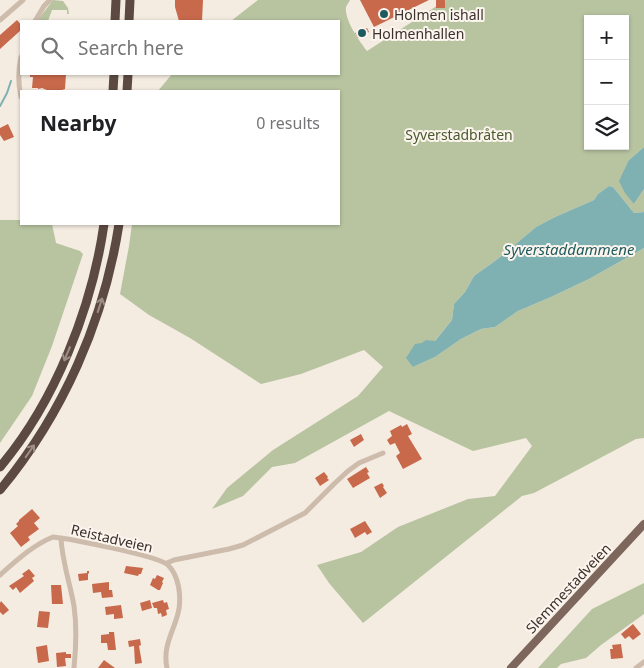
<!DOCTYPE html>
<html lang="en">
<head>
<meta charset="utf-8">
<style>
	body { margin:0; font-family:"Noto Sans",sans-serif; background:#f2f2f2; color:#202124 }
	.controls { position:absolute; right:15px; top:15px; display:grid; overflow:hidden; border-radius:0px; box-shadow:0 1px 4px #0004 }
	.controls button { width:45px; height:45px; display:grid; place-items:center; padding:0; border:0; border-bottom:1px solid #e0e0e0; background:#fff; color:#202124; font:25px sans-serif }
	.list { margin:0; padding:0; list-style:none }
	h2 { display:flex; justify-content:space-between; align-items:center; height:65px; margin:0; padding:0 20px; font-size:21px }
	h2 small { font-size:16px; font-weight:400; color:#757577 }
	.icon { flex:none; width:28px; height:28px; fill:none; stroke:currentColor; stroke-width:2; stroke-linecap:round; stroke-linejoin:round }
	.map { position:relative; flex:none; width:644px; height:668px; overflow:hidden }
	.search { position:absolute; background:#fff; box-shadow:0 1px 4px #0004; left:20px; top:20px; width:320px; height:55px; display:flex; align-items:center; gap:12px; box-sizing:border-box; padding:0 18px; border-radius:0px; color:#757577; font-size:19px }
	.panel { position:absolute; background:#fff; box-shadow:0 1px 4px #0004; left:20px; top:90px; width:320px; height:135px; border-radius:0px }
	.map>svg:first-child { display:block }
</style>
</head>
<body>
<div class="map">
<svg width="644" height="668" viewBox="0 0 644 668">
	<rect width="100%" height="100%" fill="#f4ebe1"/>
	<path fill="#b8c4a0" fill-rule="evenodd" d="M53,0L63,1L68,8L69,14H67V10H52L48,21H37Z
		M258,0H350C349,2 347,5 346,7C344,20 360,42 367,51L446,0H644V147L629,160L634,204L644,189V212L634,213L613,187L609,186L598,194L594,200L555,217L536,227L499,258L474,276L465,292L454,304L452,320L434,342L426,340L413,367L435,357L461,339L481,329L495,327L518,311L551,297L589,279L644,248V438L636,439L534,493L522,496L363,623L329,583L317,565L361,552L398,527L468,499L495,496L532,446L526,438L473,451L389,411L295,463L272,467L243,496L212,509L227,488L273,450L358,396L383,367L364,350L301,374L261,384L190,338L149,315L120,294L129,246L132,224H339V91H158L172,74H339V21H231ZM588,19H625V146H588Z
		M0,220H21V224H52L56,243L80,251L83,254L52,346L32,396L0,443Z
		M644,583V614L601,645L586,658L561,664L557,668H538L592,609Z"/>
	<path fill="#7fb0b2" d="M644,147V189L634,204L625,193L619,181L629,160Z
		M609,186L613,187L634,213L644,212V248L589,279L551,297L518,311L495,327L481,329L461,339L435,357L413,367L406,358L415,344L422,343L426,340L435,341L452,320L454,304L465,292L474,276L499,258L536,227L555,217L594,200L598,194Z"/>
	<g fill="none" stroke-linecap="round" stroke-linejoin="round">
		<path stroke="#7fb0b2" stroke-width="2" d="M0,106L7,93L11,81"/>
	</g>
	<path fill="#c8694b" d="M175,0H203L202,21H179L175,7Z
		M360,0H429L374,27Z
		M436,0H445V8H436Z
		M17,20L21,25V30L0,49V35Z
		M367,28L369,32L358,38L355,33Z
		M30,74H66L65,89L62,90L65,91H58L54,90V91H49L42,88L38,89V88H32L33,77H30Z
		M8,124L14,137L4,141L0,135V128Z
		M407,424L412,434L408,436L422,459L403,469L396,456L400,453L395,443L390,445L387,440L392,436L390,431L401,425L402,427Z
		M361,434L364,440L354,447L350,440Z
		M366,467L369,472L367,473L370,478L353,488L347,479Z
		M324,472L328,477L327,478L329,480L320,486L315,478Z
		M382,483L384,486L383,487L387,493L380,498L374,487Z
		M32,509L40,518L34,523L39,529L28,537L30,540L21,547L10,533L18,526L16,524L19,521V520Z
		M365,521L372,532L367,535L365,532L355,538L350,529Z
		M126,566L143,568L141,574H139L138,576L124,573Z
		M29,569L35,576L32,578L34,581L20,593L16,587L13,590L9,586L24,576L22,574Z
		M87,571H89V573L88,574V580L79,581L78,574L87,573Z
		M157,575L164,578L162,582L163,583L160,590H158L150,585L153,578L155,579Z
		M109,582V590H112L113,597L102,598L101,592L93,593L92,584Z
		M51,585H61L63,604H52Z
		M150,600L152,608L142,611L140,603Z
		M163,600L164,603L167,602L169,609L166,610L167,615L162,617L161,613L158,614L157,608H154L152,603Z
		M1,601L9,610L3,615L0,612V603Z
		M121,605L123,618L114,619V614L106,615L105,607Z
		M39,611L50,612L48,628L37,627Z
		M633,624L641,634L633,640L629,636L625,639L621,634Z
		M109,632H114L116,650H108L107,643H101V635L109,634Z
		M140,639L141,645L139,646L142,663L135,664L134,646L129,647L128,641Z
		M621,644L623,658L611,659L610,649H613L612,645Z
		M47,645L49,661L38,663L36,647Z
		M66,652V654H71V658H65L66,666L57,667L56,653Z
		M104,660L115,668H98Z"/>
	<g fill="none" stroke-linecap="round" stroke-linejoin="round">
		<path stroke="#cdbbac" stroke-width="5" d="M0,20L23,0
			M35,21L44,6L50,0
			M21,57C18,71 18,84 21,97
			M61,538C62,561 70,583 74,606C77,627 76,648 74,668
			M167,563L174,560L229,549L243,545L305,513L335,483L348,471L359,463L383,453
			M0,575C16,561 33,545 53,537C71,539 159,556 168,565C179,576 181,595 179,609C175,630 162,645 167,668
			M636,668L644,662"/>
		<path stroke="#7d675c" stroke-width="8" d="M511,668L644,524"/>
		<path stroke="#5c4a42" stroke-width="9" d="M115,21L116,0
			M129,21L130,0
			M113,91L114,74
			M127,91L128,74
			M0,467C55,402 92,308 104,224
			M0,490C63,414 104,321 119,224"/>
	</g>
	<defs><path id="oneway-shaft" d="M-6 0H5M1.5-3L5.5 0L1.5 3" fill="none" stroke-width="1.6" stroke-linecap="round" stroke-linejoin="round" transform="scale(1.25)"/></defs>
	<g stroke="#9c8e87">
		<use href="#oneway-shaft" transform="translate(100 305) rotate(-72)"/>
		<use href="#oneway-shaft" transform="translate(67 354) rotate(113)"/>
		<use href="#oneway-shaft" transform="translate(30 451) rotate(-55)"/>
	</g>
	<g fill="#1f5a5e" stroke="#fbf5ee" stroke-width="2">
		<circle cx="384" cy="14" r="5"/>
		<circle cx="362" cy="33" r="5"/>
	</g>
	<g text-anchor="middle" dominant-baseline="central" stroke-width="4" stroke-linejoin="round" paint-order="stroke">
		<g font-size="14" fill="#3b302b" stroke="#fbf5ee" text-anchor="start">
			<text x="394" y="14">Holmen ishall</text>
			<text x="372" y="33">Holmenhallen</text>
		</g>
		<g font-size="14" fill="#4a5a2e" stroke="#fbf5ee">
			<text x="459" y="134">Syverstadbråten</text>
		</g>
		<g font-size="14" fill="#3b302b" stroke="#fbf5ee">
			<text transform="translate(112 538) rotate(13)">Reistadveien</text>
			<text transform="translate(568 588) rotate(-47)">Slemmestadveien</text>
		</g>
		<g font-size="15" font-style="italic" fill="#1f5a5e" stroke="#fbf5ee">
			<text x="569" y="249">Syverstaddammene</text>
		</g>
	</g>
</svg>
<div class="controls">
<button>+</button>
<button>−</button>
<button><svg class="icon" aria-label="layers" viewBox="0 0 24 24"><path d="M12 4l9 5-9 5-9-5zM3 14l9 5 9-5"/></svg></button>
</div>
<div class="search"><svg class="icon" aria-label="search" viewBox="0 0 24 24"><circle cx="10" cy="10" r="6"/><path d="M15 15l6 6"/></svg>Search here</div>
<section class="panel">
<h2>Nearby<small>0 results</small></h2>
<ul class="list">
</ul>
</section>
</div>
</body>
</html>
